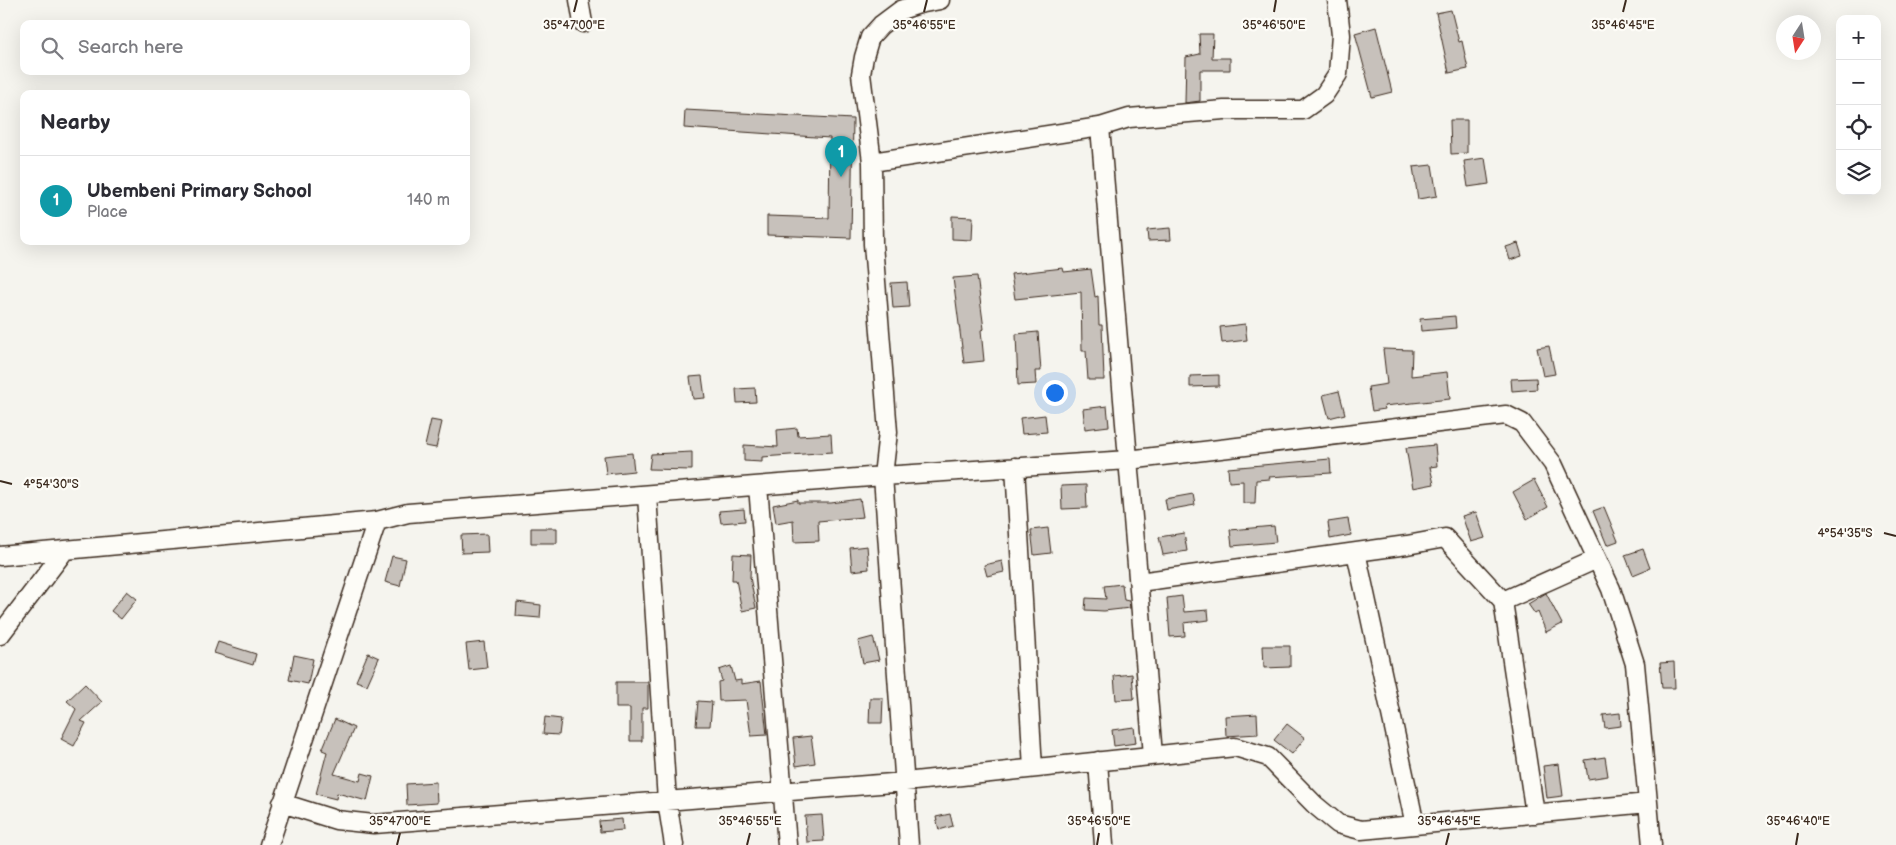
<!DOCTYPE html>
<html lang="en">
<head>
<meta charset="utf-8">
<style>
	body { margin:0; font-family:"Balsamiq Sans",sans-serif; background:#f7f7f7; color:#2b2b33 }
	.controls { position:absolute; right:15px; top:15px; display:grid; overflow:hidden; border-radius:10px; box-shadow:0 5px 20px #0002 }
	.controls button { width:45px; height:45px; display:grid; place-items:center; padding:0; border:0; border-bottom:1px solid #e1e1e2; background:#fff; color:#2b2b33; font:25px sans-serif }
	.compass { position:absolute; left:1776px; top:15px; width:45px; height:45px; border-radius:50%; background:#fff; box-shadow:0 5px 20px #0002; rotate:192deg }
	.you { position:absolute; left:1054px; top:392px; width:18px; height:18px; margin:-12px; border:4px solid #fff; border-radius:50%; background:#1a73e8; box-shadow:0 0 0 8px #1a73e833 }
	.badge { display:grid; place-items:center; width:32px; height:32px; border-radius:50%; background:#1f6fb2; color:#fff; font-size:16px; font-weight:700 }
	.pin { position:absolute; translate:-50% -41px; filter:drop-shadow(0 1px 2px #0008) }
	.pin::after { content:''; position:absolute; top:26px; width:18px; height:15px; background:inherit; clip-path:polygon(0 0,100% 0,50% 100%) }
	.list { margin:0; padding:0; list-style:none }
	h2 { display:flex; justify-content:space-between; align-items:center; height:65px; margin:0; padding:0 20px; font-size:21px }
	h2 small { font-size:16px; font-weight:400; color:#7c7c81 }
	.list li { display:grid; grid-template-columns:32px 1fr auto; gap:15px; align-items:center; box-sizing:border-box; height:90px; padding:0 20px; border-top:1px solid #e1e1e2 }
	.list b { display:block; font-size:19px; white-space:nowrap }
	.list p { margin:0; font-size:16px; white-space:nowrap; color:#7c7c81 }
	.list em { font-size:16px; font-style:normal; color:#7c7c81 }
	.icon { flex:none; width:28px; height:28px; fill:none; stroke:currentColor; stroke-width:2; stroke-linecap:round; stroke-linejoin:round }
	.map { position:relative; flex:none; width:1896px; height:845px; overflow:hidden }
	.search { position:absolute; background:#fff; box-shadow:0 5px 20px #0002; left:20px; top:20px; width:450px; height:55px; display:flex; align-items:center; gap:12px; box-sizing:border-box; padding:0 18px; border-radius:10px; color:#7c7c81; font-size:19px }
	.panel { position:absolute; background:#fff; box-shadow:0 5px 20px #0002; left:20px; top:90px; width:450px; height:155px; border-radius:10px }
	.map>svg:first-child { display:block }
</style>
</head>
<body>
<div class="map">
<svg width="1896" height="845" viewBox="0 0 1896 845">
	<rect width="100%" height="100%" fill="#f5f4ee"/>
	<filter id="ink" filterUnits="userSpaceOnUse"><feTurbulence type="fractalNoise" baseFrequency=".02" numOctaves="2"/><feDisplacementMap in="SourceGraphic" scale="10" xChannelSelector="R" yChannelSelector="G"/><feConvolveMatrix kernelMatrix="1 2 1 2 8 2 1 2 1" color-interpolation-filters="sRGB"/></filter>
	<g filter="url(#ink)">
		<path fill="#c7c1bb" stroke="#3b2a1e" d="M1451,10L1459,42L1462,41L1468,69L1449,73L1436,13Z
			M1376,27L1392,92L1372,97L1355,33Z
			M1199,34H1213L1212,58H1230V70H1200V101L1185,103L1186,57L1200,54Z
			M685,110L853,119L851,238L767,235V216L829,218L830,138L684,128Z
			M1450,120H1467V153L1451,154Z
			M1485,158L1489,184L1468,187L1464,161Z
			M1432,165L1437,196L1418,199L1413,167Z
			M952,216L973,217L972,240L952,239Z
			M1170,228L1171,240L1148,241L1147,230Z
			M1518,243L1522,256L1510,260L1506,247Z
			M1063,268L1064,272L1091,269L1095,297L1098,296L1099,325H1102L1104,380H1088L1086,351H1082L1081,292L1015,299L1011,274Z
			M977,276L984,329L981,330L984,361L964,363L953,278Z
			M907,282L909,307L893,308L891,283Z
			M1455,316L1456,328L1421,331L1420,319Z
			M1245,324L1247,340L1222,343L1220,327Z
			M1038,332L1041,371H1035L1036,384L1018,385L1016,334Z
			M1549,346L1555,374L1543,376L1537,348Z
			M1383,349L1412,350L1411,376L1447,372L1450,399L1384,406L1385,409L1372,411L1368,387L1387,384Z
			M1219,375V386L1190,387V376Z
			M702,376L705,398L693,399L690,377Z
			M1536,378L1537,389L1512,391L1511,379Z
			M755,388L756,402L737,403L736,389Z
			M1339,391L1345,414L1329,418L1323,395Z
			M1107,406L1109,426L1085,429L1083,409Z
			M1045,415L1047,432L1022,434L1020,418Z
			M431,420L442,422L436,448L425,446Z
			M797,428L798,436L831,434L832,452L762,457V462L744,461V445L778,447L777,430Z
			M1435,445L1437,466L1430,467L1434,484L1413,488L1406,448Z
			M692,452V470L649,469L651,454Z
			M632,453L634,471L606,474L604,456Z
			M1330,459L1331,473L1269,477L1270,479L1256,480L1255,503H1243V481L1229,482L1228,468Z
			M1534,480L1548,507L1527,519L1513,492Z
			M1086,485L1087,508L1062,509L1061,486Z
			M1193,494L1195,505L1167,510L1165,499Z
			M860,499L863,517L818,521L819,541L794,542L793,520L776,523L773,505L798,500V503H831Z
			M1604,507L1618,541L1607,545L1593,511Z
			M744,509L745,521L721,523L719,511Z
			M1476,512L1485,538L1471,542L1462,516Z
			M1348,519L1351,535L1330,539L1328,522Z
			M1274,526L1276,542L1232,546L1230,530Z
			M531,528H557V543H531Z
			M1048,528L1051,553L1034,555L1031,530Z
			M1184,533L1187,551L1163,555L1159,537Z
			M487,534L488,552L462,553L461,535Z
			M867,546L869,569L852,571L850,548Z
			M1643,549L1650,568L1633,575L1625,555Z
			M733,554L751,555L750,577L756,608L742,611L736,580H732Z
			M392,556L406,559L400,586L385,582Z
			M1002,561L1004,572L987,576L984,565Z
			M1122,584L1124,600L1129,601L1130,608L1104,611L1085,610L1086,598L1106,599L1104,586Z
			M127,591L137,599L121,619L111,611Z
			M1546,593L1562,624L1546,632L1538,612L1535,614L1528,604Z
			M1182,596L1184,612L1208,610L1209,620L1184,623L1185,636L1170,637L1167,598Z
			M517,602L541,605L540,618L516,616Z
			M873,637L879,660L863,663L858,641Z
			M218,642L256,654L253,665L214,653Z
			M484,642L487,668L469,670L466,644Z
			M1263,646H1290V667L1264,668Z
			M368,653L379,658L367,685L356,681Z
			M294,655L313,659L308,684L289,680Z
			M1674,662L1675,688H1662L1660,663Z
			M731,666L735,681L741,680V684L761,681L767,735L751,736L746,700L719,701L718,682L722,681L719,670Z
			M1132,674L1134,699L1116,700L1114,676Z
			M616,682H648V708H642V741H630V708H616Z
			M85,684L102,702L81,721L86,723L74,746L61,739L76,709L67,701Z
			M870,698H883L882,723H869Z
			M698,701L712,702L710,726H696Z
			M1620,713L1621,726L1605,728L1603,715Z
			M1257,714L1258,734L1226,736L1225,716Z
			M545,717L561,719L559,735L543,734Z
			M335,719L354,728L334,774L360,781L362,773L373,776L367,801L337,793L336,799L316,794L327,752L322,750Z
			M1287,724L1305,738L1292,754L1274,740Z
			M1134,727L1136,743L1114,746L1112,730Z
			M811,736L815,763L796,766L793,738Z
			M1605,757L1608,776L1588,779L1585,760Z
			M1559,764L1563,796L1547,798L1543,766Z
			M436,782L437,803L407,805L406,784Z
			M950,814L953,826L939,830L936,817Z
			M822,815L824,841L807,842L805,816Z
			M622,819L623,830L600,832L599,821Z"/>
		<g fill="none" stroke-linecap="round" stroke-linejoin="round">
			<g stroke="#3b2a1e" stroke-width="21">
				<path id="street" d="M579,0L583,23
					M919,4L940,0
					M1100,127L1153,755
					M872,162L1100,127L1129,118L1224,110H1303L1324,95L1338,74L1341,35L1337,0
					M1015,467L1033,768
					M758,486L787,845
					M647,495L667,801L674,845
					M1356,552L1415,825
					M0,556L377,521L408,513L883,476L1128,460L1506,415L1522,423L1553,464L1611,589L1635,664L1652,845
					M1139,582L1407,545L1445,538L1503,601L1535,814
					M1503,601L1597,559
					M0,635L65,550
					M1098,761L1104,845
					M282,803L336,820L374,824L905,782L1235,747L1268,757L1315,805L1338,824L1361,830L1648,803
					M269,845L377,521
					M909,845L883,476L888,432L873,244L872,162L861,74L864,57L870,37L881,25L901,10L919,4L921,0"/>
			</g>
			<use href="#street" stroke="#fdfcf7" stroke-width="18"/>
		</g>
	</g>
	<path fill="none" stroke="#3b2a1e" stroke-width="2" d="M574,12L577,0M924,12L927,0M1274,12L1276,0M1623,12L1626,0M0,481L12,484M1884,533L1896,536M397,845L400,833M747,845L750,833M1097,845L1099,833M1446,845L1449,833M1796,845L1798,833"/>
	<g font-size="12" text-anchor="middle" fill="#3b2a1e" stroke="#fdfcf7" stroke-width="4.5" stroke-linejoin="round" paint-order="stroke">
		<text x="574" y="29">35°47'00"E</text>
		<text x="924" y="29">35°46'55"E</text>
		<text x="1274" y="29">35°46'50"E</text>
		<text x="1623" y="29">35°46'45"E</text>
		<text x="51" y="488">4°54'30"S</text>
		<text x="1845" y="537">4°54'35"S</text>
		<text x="400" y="825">35°47'00"E</text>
		<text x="750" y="825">35°46'55"E</text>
		<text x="1099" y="825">35°46'50"E</text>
		<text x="1449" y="825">35°46'45"E</text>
		<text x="1798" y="825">35°46'40"E</text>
	</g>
</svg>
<div class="controls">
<button>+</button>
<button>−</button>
<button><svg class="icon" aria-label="locate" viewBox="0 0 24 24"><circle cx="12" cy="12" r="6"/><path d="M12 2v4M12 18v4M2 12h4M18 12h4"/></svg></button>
<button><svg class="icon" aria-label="layers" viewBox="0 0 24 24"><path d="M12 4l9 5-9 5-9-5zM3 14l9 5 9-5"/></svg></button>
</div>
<svg class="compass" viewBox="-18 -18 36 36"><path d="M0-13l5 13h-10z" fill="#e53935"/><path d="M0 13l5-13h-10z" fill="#7c7c81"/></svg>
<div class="you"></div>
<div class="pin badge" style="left:841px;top:177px;background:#0f9aa8">1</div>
<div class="search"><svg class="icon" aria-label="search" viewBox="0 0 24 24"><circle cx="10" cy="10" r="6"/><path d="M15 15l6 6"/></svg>Search here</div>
<section class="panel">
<h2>Nearby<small></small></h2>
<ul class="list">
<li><span class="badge" style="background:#0f9aa8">1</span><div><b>Ubembeni Primary School</b><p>Place</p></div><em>140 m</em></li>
</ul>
</section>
</div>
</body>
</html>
